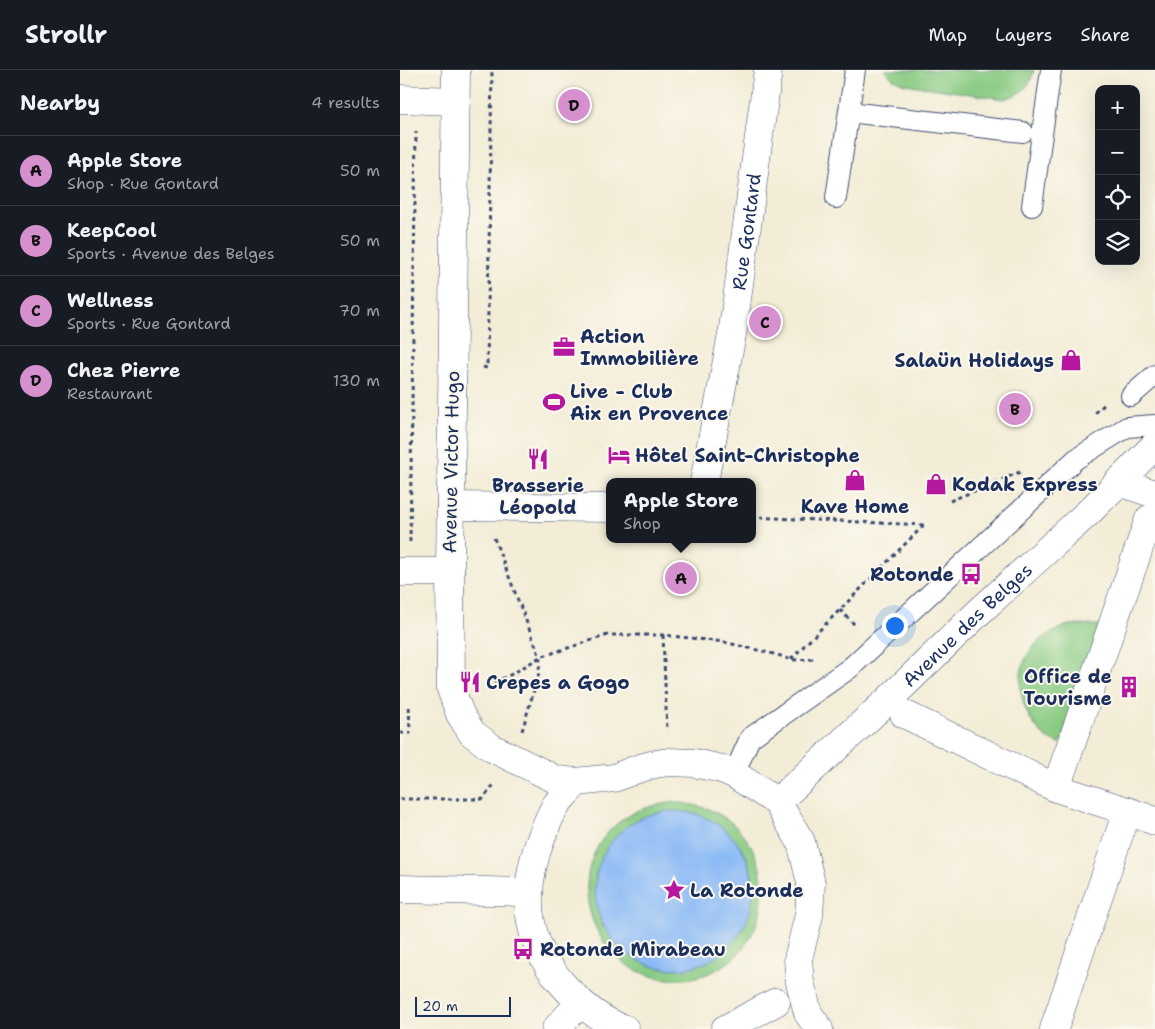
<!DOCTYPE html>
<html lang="en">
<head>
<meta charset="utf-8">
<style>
	body { margin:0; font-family:"Shantell Sans",sans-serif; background:#242831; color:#f1f3f6 }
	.controls { position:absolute; right:15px; top:15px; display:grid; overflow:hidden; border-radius:10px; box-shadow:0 5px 20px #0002 }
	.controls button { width:45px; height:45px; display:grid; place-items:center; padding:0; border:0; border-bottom:1px solid #363941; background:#171b24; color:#f1f3f6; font:25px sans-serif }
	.scale { position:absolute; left:15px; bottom:12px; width:96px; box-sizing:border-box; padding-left:5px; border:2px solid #1b2f5e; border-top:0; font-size:14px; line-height:18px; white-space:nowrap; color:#1b2f5e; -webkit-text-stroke:4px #fbf7ec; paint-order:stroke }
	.you { position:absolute; left:494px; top:555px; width:18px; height:18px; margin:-12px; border:4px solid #fff; border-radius:50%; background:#1a73e8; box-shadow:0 0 0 8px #1a73e833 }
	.badge { display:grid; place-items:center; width:32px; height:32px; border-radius:50%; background:#d690ce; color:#111; font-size:16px; font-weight:700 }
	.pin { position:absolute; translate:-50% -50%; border:2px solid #fff; box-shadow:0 1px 5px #0006 }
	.popup { position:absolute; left:206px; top:408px; width:150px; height:65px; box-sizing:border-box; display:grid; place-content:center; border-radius:10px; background:#171b24; filter:drop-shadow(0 1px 4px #0005); font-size:16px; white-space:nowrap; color:#9ea1a6 }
	.popup b { font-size:19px; color:#f1f3f6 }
	.popup::after { content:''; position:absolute; left:50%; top:100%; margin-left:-10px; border:10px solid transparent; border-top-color:#171b24 }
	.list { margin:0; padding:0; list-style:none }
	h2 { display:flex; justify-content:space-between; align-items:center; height:65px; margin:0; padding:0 20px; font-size:21px }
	h2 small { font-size:16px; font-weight:400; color:#9ea1a6 }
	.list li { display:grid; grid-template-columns:32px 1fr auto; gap:15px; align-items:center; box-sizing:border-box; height:70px; padding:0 20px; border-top:1px solid #363941 }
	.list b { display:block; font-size:19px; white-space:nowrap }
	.list p { margin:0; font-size:16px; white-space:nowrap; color:#9ea1a6 }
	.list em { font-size:16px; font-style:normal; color:#9ea1a6 }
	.icon { flex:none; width:28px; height:28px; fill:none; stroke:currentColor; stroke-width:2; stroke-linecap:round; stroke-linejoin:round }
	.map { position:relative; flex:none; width:755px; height:959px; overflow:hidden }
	header { display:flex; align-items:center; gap:30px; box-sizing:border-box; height:70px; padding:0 25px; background:#171b24; border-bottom:1px solid #363941 }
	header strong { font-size:24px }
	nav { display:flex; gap:28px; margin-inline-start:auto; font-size:18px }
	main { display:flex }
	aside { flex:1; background:#171b24 }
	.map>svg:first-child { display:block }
</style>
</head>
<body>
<header>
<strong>Strollr</strong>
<nav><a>Map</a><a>Layers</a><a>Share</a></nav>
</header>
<main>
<aside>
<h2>Nearby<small>4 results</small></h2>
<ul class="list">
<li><span class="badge">A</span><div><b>Apple Store</b><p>Shop · Rue Gontard</p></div><em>50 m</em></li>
<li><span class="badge">B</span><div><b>KeepCool</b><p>Sports · Avenue des Belges</p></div><em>50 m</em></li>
<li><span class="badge">C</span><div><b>Wellness</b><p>Sports · Rue Gontard</p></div><em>70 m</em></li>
<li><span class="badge">D</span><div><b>Chez Pierre</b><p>Restaurant</p></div><em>130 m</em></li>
</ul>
</aside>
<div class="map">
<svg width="755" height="959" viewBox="0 0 755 959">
	<rect width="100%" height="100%" fill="#fbf7ec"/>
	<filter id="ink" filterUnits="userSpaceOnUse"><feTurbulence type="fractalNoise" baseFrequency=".02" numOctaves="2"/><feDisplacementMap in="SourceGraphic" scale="10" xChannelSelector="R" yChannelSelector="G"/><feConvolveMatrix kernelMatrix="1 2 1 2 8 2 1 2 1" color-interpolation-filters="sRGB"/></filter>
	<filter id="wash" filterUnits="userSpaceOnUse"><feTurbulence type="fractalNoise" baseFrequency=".0096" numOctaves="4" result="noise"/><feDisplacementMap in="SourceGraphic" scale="20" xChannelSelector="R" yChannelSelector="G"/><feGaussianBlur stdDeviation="1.12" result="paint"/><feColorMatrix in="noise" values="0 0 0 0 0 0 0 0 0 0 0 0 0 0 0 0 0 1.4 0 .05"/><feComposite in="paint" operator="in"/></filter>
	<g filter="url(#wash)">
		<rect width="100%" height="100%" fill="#f3edd7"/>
		<path fill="#89cb83" stroke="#527d70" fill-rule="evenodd" d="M484,0H634C630,18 621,24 604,29L504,14L492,8Z
			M668,555H702L660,674C654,671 647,669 643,665C618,641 610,597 638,572C647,564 658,560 668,555Z
			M275,732C289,734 303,736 315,742C392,781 371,902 284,909C188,917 148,786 235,742C248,736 262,734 275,732ZM346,785L351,801L354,818L203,857C196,838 194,823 196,802Z"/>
		<path fill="#8abaf6" stroke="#5274aa" d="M195 820a79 79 0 1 1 158 0a79 79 0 1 1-158 0Z"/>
	</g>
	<g filter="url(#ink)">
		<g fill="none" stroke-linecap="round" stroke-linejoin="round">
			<g stroke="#3b4c70" stroke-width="22">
				<path id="lane" d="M449,42L623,62
					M436,128L455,0
					M632,136L651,0
					M731,326L755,305
					M334,704L350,668L450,598L676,389L727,357L755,355"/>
			</g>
			<g stroke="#3b4c70" stroke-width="29">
				<g id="street">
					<path d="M0,29L56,31"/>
					<path id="s1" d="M304,412L333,259L368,0"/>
					<path d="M51,436L210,438"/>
					<path d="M0,502H50"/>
					<path d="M504,644L656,718"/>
					<path d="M176,712C170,720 162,727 156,735C150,745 146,756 142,766C120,822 124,873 166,918C182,935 202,952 225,959"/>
					<path d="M727,741L656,718L749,449"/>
					<path d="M0,819L128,822"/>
					<path d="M156,959L180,933"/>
					<path d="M325,959L376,932"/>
					<path d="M654,959L727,741L755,751"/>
				</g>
			</g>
			<g stroke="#3b4c70" stroke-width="29">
				<path id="secondary" d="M718,412L755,424"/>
			</g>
			<g stroke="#3b4c70" stroke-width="29">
				<g id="primary">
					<path d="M56,0L50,502L51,619L60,644L72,663L92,678L157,710L176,712L214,708L237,699L255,694L269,692L294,693L322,699L334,704L377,732L401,772L411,813L409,845L398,889L400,912L408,943L419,959"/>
					<path id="s2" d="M377,732L486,632L580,541L691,440L755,375"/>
				</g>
			</g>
			<path stroke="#3b4c70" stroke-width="3" stroke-dasharray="4 4" stroke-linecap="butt" d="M83,297L87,298L92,0
				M695,343L705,334
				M550,431L620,402
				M352,447L524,455
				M94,468L140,587L139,603L122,661
				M10,472L16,61
				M440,540L457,557
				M263,565L267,661
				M391,589L524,455
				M87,616L114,603L140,587L208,565H263L324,572L378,585L391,590L415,589
				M0,663H10L9,634
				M0,729H83L95,713"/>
			<use href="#lane" stroke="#fff" stroke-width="20"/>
			<use href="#street" stroke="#fff" stroke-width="28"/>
			<use href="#secondary" stroke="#fff" stroke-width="28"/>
			<use href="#primary" stroke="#fff" stroke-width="28"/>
		</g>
	</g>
	<defs>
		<g id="office-bare" transform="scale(1.725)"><path d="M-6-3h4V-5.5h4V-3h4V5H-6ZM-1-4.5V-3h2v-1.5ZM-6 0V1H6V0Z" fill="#b5179e" stroke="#fbf7ec" stroke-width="2.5" paint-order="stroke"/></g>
		<g id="shop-bare" transform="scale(1.725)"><path d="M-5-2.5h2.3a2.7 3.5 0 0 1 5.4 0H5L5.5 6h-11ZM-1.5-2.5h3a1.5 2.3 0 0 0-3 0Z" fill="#b5179e" stroke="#fbf7ec" stroke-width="2.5" paint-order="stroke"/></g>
		<g id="stadium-bare" transform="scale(1.725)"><path d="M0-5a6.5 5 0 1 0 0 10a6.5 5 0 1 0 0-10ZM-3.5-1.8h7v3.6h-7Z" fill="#b5179e" stroke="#fbf7ec" stroke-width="2.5" paint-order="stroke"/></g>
		<g id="hotel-bare" transform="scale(1.725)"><path d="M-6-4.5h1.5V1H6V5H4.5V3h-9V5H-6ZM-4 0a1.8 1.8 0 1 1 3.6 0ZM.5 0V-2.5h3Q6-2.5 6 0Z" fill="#b5179e" stroke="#fbf7ec" stroke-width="2.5" paint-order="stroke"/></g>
		<g id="restaurant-bare" transform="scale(1.725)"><path d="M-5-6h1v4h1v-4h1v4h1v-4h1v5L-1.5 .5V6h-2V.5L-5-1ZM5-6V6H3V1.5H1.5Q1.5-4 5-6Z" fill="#b5179e" stroke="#fbf7ec" stroke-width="2.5" paint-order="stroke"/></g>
		<g id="bus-bare" transform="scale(1.725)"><path d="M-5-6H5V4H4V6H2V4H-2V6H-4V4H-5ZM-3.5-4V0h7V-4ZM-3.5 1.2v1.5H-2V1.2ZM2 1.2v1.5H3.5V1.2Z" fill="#b5179e" stroke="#fbf7ec" stroke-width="2.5" paint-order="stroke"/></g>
		<g id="building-bare" transform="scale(1.725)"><path d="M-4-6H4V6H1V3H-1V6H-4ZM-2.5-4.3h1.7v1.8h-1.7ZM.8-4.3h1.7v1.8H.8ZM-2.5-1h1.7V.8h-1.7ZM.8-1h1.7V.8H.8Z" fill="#b5179e" stroke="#fbf7ec" stroke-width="2.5" paint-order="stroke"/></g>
		<g id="sight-bare" transform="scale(1.725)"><path d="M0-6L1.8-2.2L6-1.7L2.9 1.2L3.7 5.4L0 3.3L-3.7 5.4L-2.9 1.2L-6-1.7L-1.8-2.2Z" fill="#b5179e" stroke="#fbf7ec" stroke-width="2.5" paint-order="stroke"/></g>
	</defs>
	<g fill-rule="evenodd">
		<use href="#office-bare" x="164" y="277"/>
		<use href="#shop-bare" x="671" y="290"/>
		<use href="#stadium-bare" x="154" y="332"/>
		<use href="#hotel-bare" x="219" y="385"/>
		<use href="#restaurant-bare" x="138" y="389"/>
		<use href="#shop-bare" x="455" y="410"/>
		<use href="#shop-bare" x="536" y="414"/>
		<use href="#bus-bare" x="571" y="504"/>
		<use href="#restaurant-bare" x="70" y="612"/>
		<use href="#building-bare" x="729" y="617"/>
		<use href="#sight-bare" x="274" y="820"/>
		<use href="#bus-bare" x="123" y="879"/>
	</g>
	<g text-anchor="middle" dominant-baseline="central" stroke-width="4" stroke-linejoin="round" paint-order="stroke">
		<g font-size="19" fill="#1b2f5e" stroke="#fbf7ec">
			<text stroke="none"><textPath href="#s1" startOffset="254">Rue Gontard</textPath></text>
			<text transform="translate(51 392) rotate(-89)">Avenue Victor Hugo</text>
			<text stroke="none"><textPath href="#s2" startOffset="260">Avenue des Belges</textPath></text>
		</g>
		<g font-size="19" font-weight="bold" fill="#1b2f5e" stroke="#fbf7ec" text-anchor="start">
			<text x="180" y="266">Action<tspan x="180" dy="22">Immobilière</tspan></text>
			<text x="654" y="290" text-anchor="end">Salaün Holidays</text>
			<text x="170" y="321">Live - Club<tspan x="170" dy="22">Aix en Provence</tspan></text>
			<text x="235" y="385">Hôtel Saint-Christophe</text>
			<text x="552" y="414">Kodak Express</text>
			<text x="138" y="415" text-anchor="middle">Brasserie<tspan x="138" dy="22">Léopold</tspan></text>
			<text x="455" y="436" text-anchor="middle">Kave Home</text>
			<text x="554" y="504" text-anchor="end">Rotonde</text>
			<text x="712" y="606" text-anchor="end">Office de<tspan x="712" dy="22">Tourisme</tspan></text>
			<text x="86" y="612">Crepes a Gogo</text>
			<text x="290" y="820">La Rotonde</text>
			<text x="140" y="879">Rotonde Mirabeau</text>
		</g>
	</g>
</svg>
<div class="controls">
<button>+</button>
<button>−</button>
<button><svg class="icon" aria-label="locate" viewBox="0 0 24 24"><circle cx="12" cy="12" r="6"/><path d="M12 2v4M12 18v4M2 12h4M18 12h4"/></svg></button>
<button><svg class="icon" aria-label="layers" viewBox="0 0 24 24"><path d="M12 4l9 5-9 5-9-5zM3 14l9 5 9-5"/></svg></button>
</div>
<div class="scale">20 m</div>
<div class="you"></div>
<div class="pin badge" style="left:281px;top:508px">A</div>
<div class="popup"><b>Apple Store</b>Shop</div>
<div class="pin badge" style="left:615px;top:339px">B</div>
<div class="pin badge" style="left:365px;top:252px">C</div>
<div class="pin badge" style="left:174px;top:35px">D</div>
</div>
</main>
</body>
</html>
